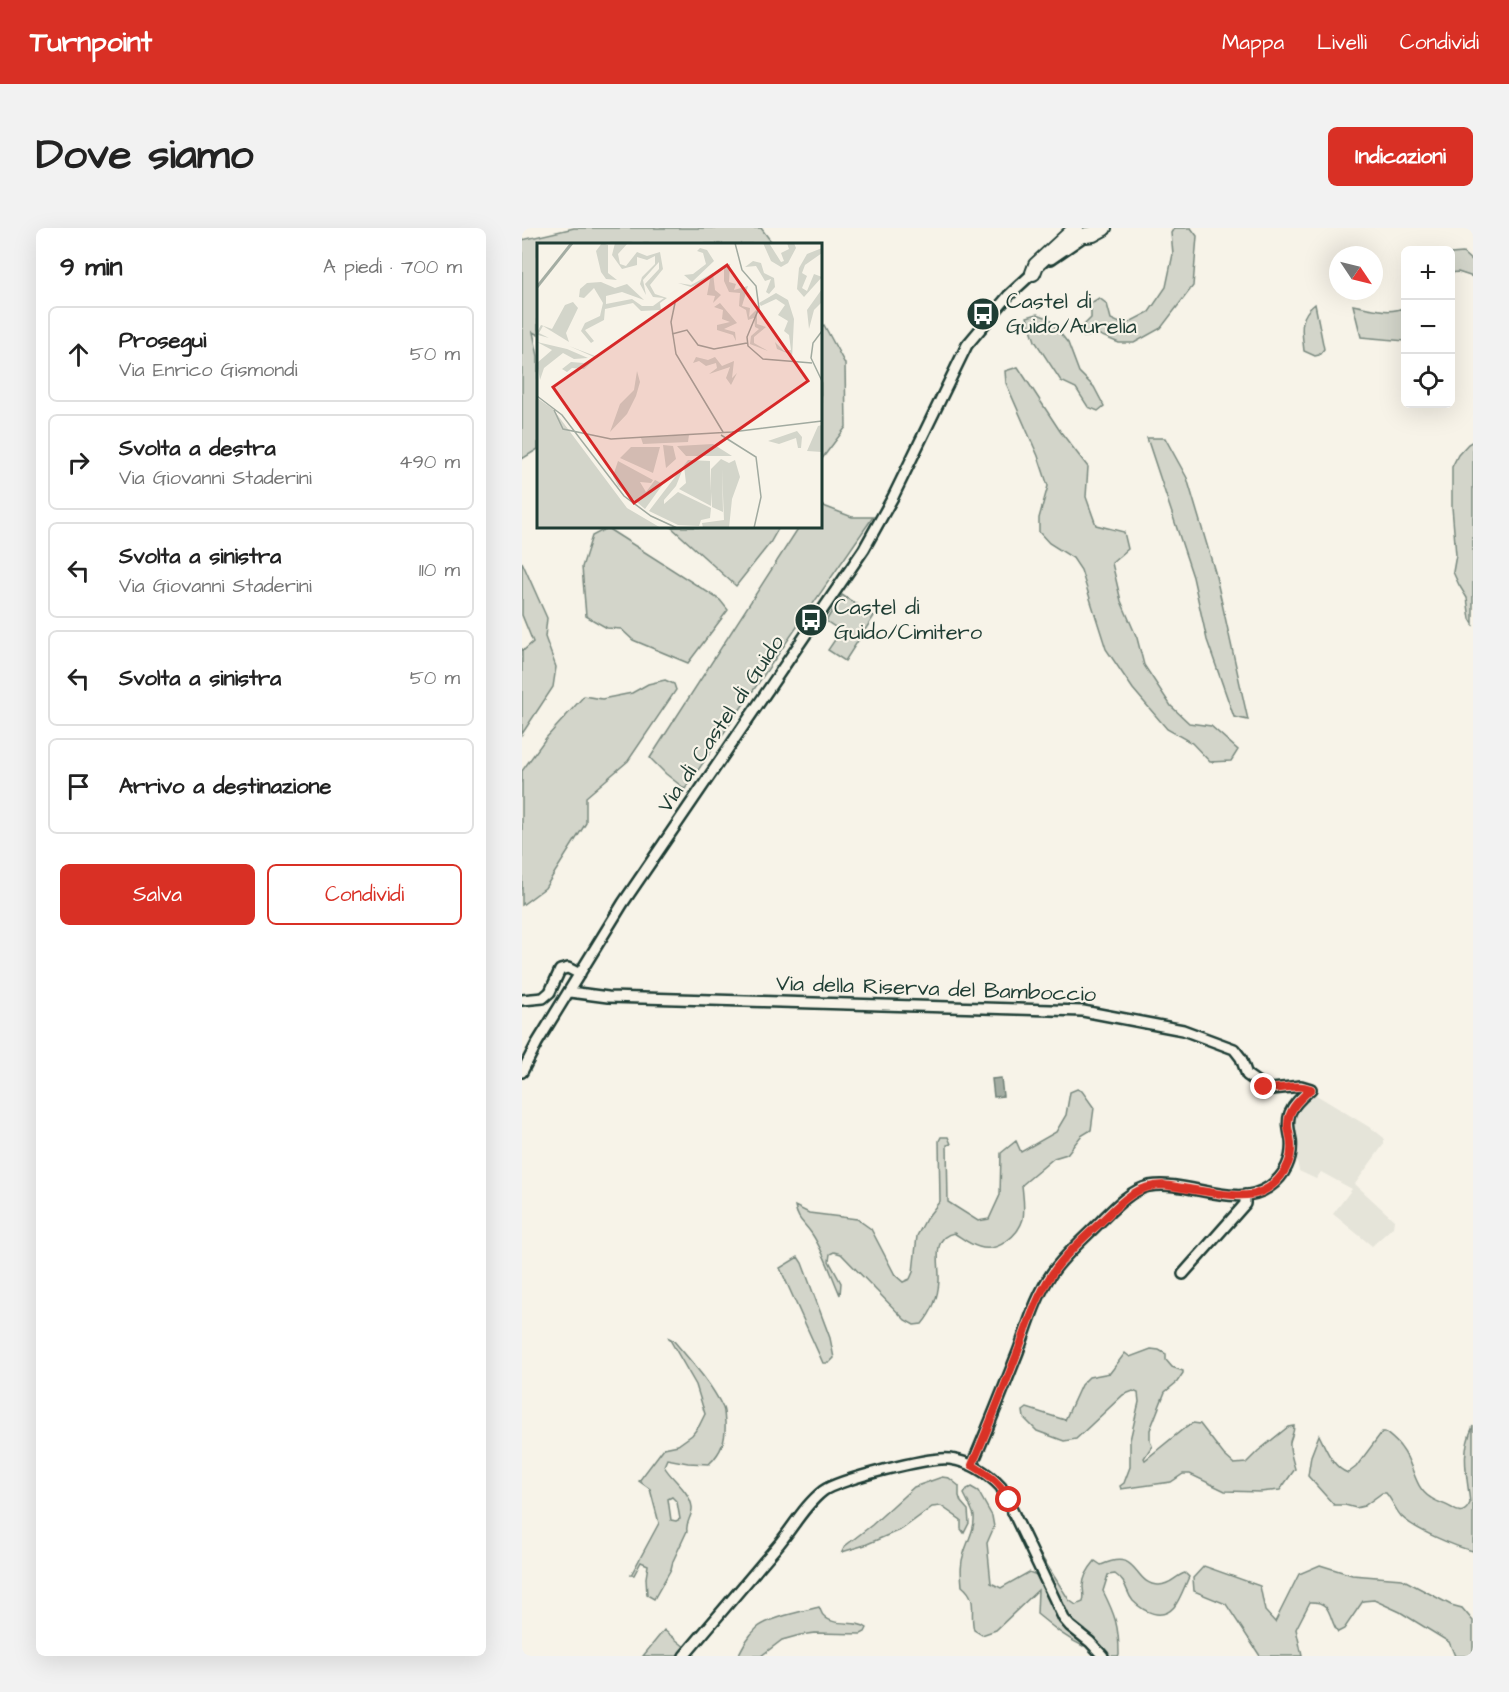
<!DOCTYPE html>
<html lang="it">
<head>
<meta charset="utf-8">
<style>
	body { margin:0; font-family:"Architects Daughter",sans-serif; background:#f2f2f2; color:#222 }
	.controls { position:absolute; right:18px; top:18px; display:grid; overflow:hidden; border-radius:9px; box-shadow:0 6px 24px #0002 }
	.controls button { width:54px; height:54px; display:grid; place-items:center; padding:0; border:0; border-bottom:2px solid #e0e0e0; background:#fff; color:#222; font:30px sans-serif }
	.compass { position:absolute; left:807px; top:18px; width:54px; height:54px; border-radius:50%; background:#fff; box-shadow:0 6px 24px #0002; rotate:125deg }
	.stop { position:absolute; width:18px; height:18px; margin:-14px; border:4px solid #d93025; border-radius:50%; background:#fff }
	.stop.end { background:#d93025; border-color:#fff; box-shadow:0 2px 6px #0008 }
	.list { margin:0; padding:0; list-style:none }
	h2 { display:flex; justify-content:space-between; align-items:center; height:78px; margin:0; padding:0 24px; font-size:26px }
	h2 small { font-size:20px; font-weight:400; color:#767676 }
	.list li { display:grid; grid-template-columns:39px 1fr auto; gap:18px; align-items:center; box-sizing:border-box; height:96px; margin:0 12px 12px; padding:0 12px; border:2px solid #e0e0e0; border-radius:9px }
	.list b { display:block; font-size:22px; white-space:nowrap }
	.list p { margin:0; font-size:20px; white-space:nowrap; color:#767676 }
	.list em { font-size:20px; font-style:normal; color:#767676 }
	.actions { display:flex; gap:12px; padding:18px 24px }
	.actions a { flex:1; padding:14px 0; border:2px solid #d93025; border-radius:9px; text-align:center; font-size:21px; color:#d93025 }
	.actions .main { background:#d93025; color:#fff }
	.icon { flex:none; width:33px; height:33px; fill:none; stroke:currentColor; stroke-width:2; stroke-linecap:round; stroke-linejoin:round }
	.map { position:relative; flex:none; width:951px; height:1428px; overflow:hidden; border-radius:9px }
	header { display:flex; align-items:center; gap:36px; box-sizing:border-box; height:84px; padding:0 30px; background:#d93025; color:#fff }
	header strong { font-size:28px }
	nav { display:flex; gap:33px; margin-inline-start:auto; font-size:21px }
	.intro { display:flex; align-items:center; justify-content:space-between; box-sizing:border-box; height:144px; padding:0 36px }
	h1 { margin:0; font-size:42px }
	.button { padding:15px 27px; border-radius:9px; background:#d93025; color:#fff; font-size:21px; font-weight:700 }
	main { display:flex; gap:36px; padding:0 36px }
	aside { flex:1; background:#fff; border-radius:9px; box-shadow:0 6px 24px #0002 }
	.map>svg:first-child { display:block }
</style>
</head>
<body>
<header>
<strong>Turnpoint</strong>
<nav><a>Mappa</a><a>Livelli</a><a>Condividi</a></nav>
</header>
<div class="intro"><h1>Dove siamo</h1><a class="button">Indicazioni</a></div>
<main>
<aside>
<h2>9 min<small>A piedi · 700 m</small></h2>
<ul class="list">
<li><svg class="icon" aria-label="ahead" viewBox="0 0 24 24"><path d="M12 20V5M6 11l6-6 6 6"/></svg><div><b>Prosegui</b><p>Via Enrico Gismondi</p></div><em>50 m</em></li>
<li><svg class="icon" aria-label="right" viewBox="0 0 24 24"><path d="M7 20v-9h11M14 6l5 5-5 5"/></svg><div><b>Svolta a destra</b><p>Via Giovanni Staderini</p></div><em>490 m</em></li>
<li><svg class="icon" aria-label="left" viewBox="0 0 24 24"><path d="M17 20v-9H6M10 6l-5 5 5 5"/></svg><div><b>Svolta a sinistra</b><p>Via Giovanni Staderini</p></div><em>110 m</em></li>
<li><svg class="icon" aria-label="left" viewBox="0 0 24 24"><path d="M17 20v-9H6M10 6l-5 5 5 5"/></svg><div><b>Svolta a sinistra</b></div><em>50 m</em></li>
<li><svg class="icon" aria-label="arrive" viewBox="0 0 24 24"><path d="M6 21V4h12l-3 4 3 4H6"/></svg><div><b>Arrivo a destinazione</b></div></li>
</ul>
<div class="actions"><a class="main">Salva</a><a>Condividi</a></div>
</aside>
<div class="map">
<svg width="951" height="1428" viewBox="0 0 951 1428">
	<rect width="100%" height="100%" fill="#f7f3e8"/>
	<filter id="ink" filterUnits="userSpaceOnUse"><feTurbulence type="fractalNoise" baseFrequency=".0167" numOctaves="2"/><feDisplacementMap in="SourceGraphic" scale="12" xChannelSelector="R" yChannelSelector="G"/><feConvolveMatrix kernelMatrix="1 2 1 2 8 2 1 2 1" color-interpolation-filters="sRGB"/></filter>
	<g filter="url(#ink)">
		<path fill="#e5e4d9" d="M791,865L852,902L862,910V916L833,956L872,992L871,999L850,1018L811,986L830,961L799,944L794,951L777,943L768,893L772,883L781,872Z"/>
		<path fill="#d3d5ca" stroke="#79897f" stroke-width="1.5" fill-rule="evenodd" d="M52,0H239L251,16H16V107L11,104L16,128V221L0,231V12Z
			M652,0H669L675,8L671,58L639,100L612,115H597L578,107L562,109L559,100L569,90V75L577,70L585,76L589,91L602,97L627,84L644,59L651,26L649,5Z
			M941,25L951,34V49L936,44L929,45V26Z
			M793,76L802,121L797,127L793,128L782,123C780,103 776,89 793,76Z
			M831,77C847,80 868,87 883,79V113L839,109Z
			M515,86L526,90L546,115L557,144L572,159L582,178L576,183L566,179L554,160L539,153L513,113L505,89Z
			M302,97L323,136L324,199L299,232L298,99Z
			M496,139L538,203L566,239L564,269L574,297L602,304L606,321L590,335L599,373L615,410L622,437L649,478L667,495L689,498L716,522L709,533L688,534L670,515L645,501L611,461L584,421L559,342L551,330L527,315L517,304V290L526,258L516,228L484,155L483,143Z
			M625,210H643L665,250L693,344L726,492L712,489L685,412L671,349Z
			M951,213V396L948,391L945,370L937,357L931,344L934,327L930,279V239L936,227L946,216Z
			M299,277L330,289H351L163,561L144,546L128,530L277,299L298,298Z
			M149,299H257L248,315L214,358Z
			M85,300L198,372L206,382L166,435L111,412L99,401L85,400L64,388L60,339L70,308Z
			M0,334L25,390L23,409L34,439L31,459L0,506V421L2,422L11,414L0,387Z
			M320,367L352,388L323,433L306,422L319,403L304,393Z
			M143,452L152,456L154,462L106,533L64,569V595L23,660L0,677V543L24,510L62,468L80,471L110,465L126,456Z
			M555,861L560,863L572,880L569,902L559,908L545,926L532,930L500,957C501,968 503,979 501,991C496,1008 475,1025 457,1019C448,1017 440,1010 432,1005C409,1009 418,1036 417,1053C416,1069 410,1084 400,1096L392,1097L383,1092L319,1026L312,1024L308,1026L307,1033L319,1055L318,1067C309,1046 302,1024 290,1006C282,994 276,993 273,978L287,985L335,991L349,1001L373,1047L381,1054L388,1051L391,1044L395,1008L404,991L418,973L417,913L419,909H426L429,916L425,917L426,974L456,993L467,991L478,967L479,925L494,913L499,924L534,904L544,887L548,864Z
			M276,1029L280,1035L308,1110L312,1130L307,1135H301L258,1040Z
			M147,1110L151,1112C169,1133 189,1155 201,1180C203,1184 202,1189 203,1194C204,1211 200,1224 187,1236L166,1235L145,1231L142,1238C149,1251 168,1263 170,1279C171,1288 163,1294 165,1303L151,1333L149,1341L132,1371L125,1367L124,1350L126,1337L119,1334L112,1347H109L137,1295L128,1261L117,1253L142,1220L156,1217L170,1207L177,1198L183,1186L174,1157ZM150,1269L155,1274L158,1291L154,1293L149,1292L146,1271Z
			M629,1121L637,1122L644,1126V1132L650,1139L661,1143V1145L655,1154L643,1164L628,1202V1212L630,1218L622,1230L623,1232L665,1198L671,1195L678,1196L702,1227L712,1236L724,1235L736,1223L766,1199L772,1198C772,1205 769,1209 768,1214C767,1223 771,1233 773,1241L758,1262L738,1264L703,1263L668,1246H661L649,1254L599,1261L598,1258L602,1255L608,1239V1212L617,1174L616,1165L611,1163L601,1167L554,1211L542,1213L515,1203L502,1190L501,1183L505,1180L543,1192L559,1157L567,1149L588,1145L603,1125L608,1129Z
			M951,1198V1323C934,1319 891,1301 879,1288C873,1281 870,1272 864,1265H860L842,1278L834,1280L823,1277H812L786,1248L789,1228L797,1207C804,1221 811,1240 826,1245L834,1239L860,1204H863C869,1209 876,1214 880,1221C892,1236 891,1259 909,1270C915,1274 923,1276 930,1280C938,1286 944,1284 948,1275C945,1245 938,1227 951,1198Z
			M420,1249L427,1250L437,1258V1268L439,1274L446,1282L447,1295L442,1305L439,1301V1292L419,1278L410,1279L380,1301L343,1317L320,1324L323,1318L350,1297L392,1259Z
			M449,1259L456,1263L470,1288L472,1299L465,1315L469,1355L479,1360L507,1344L515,1347L544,1400L563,1414L561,1418C543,1410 530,1398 515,1386L516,1362L474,1402L460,1407L452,1402C447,1383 457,1372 440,1358C439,1346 438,1336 442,1325C446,1312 453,1301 452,1288C451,1283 445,1272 442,1266L445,1261Z
			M516,1323L547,1372L554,1377L561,1374C563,1368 561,1364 561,1358C561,1348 567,1340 573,1333L579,1337C618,1319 610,1357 637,1357C649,1357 653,1348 663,1345L667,1349C663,1357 658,1372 652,1379C640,1393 622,1384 611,1373C603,1363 606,1355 593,1346L586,1347L581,1363C593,1387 597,1398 597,1426L596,1428H585L543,1388L513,1324Z
			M798,1337L830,1347L880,1351L929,1377L940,1380L951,1393V1428H933L927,1414L878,1384L852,1372L841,1373L822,1401L816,1404C806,1391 811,1373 788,1374L774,1401L780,1428H738L704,1376L672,1363L671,1350L682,1338L738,1358L743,1383L753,1394L777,1346Z
			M297,1379C299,1382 299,1386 302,1388C313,1400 334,1391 345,1400L343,1404L339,1406L293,1405L278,1407L260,1412L239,1428H216C221,1418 226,1408 235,1400C246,1390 282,1383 297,1379Z
			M142,1402L164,1420L157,1428H121Z"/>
		<path fill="#a4ada3" stroke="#6f8077" stroke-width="1.5" d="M479,850L481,868L472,869L470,851Z"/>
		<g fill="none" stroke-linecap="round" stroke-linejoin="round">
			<g stroke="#1f3d34" stroke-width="14">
				<path id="minor" d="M529,31L564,7
					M48,764L86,769L561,783L661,802L712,821L719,830L725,847L742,859L750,861L779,858L789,861C781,868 772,875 768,885C765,894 767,902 769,912C771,931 763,948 747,959C714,982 665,951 627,958C609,962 593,979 580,992C564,1009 544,1025 530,1045C514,1068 506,1097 496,1124C481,1162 466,1200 450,1237
					M0,772L21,770L28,764L38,742L46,740L58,746
					M0,844L15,815L101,675L342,321L371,269L445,117L487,67L513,43
					M661,1046L723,976V967
					M162,1428C193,1391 225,1354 257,1316C271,1299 283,1277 301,1263C315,1252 409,1228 428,1231C448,1234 466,1245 479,1259L542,1391L548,1398L568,1414L581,1428"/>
			</g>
			<g stroke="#1f3d34" stroke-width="18">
				<path id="highway" d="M564,7L571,6L582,0
					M511,45L514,37L554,0"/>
			</g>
			<use href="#minor" stroke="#f7f3e8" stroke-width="9"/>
			<use href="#highway" stroke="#f7f3e8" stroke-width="14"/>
		</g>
	</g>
	<g fill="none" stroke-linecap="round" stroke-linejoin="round" filter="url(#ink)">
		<path stroke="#d93025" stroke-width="8" d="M487,1272C476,1252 469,1249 450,1237C466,1201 480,1164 495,1126C505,1099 514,1070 530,1046C543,1026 563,1009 580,993C599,974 614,957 642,957C663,960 714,971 733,966C743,963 753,956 759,948C766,939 770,928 769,917C769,911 767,905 766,899C765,882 777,872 789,861C771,854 758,864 742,859"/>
	</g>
	<defs>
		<g id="bus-disc" transform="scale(1.725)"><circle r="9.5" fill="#1f3d34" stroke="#f7f3e8"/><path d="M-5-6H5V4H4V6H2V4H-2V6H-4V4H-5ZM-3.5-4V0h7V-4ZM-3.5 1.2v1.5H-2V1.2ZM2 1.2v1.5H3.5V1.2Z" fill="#fff"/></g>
	</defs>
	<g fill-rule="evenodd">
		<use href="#bus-disc" x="461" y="86"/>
		<use href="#bus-disc" x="289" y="392"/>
	</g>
	<g text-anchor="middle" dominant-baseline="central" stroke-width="4.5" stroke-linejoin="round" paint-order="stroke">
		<g font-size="22" fill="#1f3d34" stroke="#f7f3e8" text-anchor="start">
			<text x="484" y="73">Castel di<tspan x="484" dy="25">Guido/Aurelia</tspan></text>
			<text x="312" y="379">Castel di<tspan x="312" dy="25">Guido/Cimitero</tspan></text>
		</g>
		<g font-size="22" fill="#1f3d34" stroke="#f7f3e8">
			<text transform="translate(199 496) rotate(-56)">Via di Castel di Guido</text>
			<text transform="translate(414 761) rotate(2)">Via della Riserva del Bamboccio</text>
		</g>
	</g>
	<g transform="translate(15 15)">
		<rect width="285" height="285" fill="#f7f3e8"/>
		<path d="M65,0L71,2V30L80,37L69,36L64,29L59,8ZM78,0H91L81,11L83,21L89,23L100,9L110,13L123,9L126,26L113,42L118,51L130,55L123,60L124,67L104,68L96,60L68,66L67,77L48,87L57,98L54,100L44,88L48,80L63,73L66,60L57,45L47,55L42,54L43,46L50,40L64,39L78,45L90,41L107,57L85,49L69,53V61L95,56L105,63H116L127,55L116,54L108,41L122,26V19L106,37L109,52L103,41L105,34L118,21V13L110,17L100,14V22L85,26L75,12ZM226,0H232L244,19L247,18L244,10L252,6L250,0H257L259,5L251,20L244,24L234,18ZM163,5L170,7L177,18L155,39L147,32L156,31L169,21L166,10L160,8ZM285,5V10L268,22L265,30L270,33L265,45L270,48L277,31L285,34L267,54L260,46L262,25L270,11ZM216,18L224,20L227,30L237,35L238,44L232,51L229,49L234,36L228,38L219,23L208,24ZM193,21L192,39L199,41L197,47L211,43L205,63L213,65L212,74L220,66V81L229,84L217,94V100L231,108L213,101L214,93L222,86L218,84L217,75L211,77L209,67L202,63L203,50L192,49L187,38V23ZM176,30L178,47L184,52L176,60L178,53L170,52L173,36L154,44L141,40L154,42ZM285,46V59L277,67L272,86L270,67ZM239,50L251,57L257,76L255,116V112L240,106L238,99L247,108L254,107L252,92L247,88L251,78L241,72L248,62L239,56L224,63L222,60ZM36,59L41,65L29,90L32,99L6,83L2,90L12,95L1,92L0,97V89L4,82L15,86L28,62ZM183,60L200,80L187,86L198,89L199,98L196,92L180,87V82L193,79L185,76L186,67L177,64ZM0,99L30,106L51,115L37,116L26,110L7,125L3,137L0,120L15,107ZM32,103L58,113L65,110L47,126L35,125L30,129L25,126L34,119L47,120L57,114ZM159,114L171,117L178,114L185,123L197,118L195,135L200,130L194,142L189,135L193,124L172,131L180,125L179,120L169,123L162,118L156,120ZM100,128L103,139L99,153L90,171L73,189L83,161L97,147ZM0,155L16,166L90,265L124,285H0ZM285,182V209L270,208L281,183ZM260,188L265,194L264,205H261L259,195L242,201L231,198ZM152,192L151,199L106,201L104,195ZM176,201L195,213H149L140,203ZM126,202L136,203L139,216L129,225ZM94,204H123L116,230L83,215ZM184,216L192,220L198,217L203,234L195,256L192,285H166L165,280L187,277L185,226L186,269L175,264L174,249V263L142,246L149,240L147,223L139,243L127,257V261L141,249L174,265L173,275L164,277L162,283L141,282L112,268L151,217L173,218V248L174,226ZM81,218L116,237L114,240L103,239L109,249L118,237L126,241L108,266L81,243L76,233Z" fill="#d3d5ca"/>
		<path fill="none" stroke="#a4ada3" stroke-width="3" d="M0,44L35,0"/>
		<path fill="none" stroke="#a1aaa0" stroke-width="1.5" d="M198,0L205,27L219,43L222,65L210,94L211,103L226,116L275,120M138,60L134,79L139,111L186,189M285,88L276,100L274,115L285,138M135,91L150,87L161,102L177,106L210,100M0,153L25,172L87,253L114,273L140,285M17,167L26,186L50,191M50,191L74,196L195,189L285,178M184,192L219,214L224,254L217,285"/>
		<path fill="#d62828" fill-opacity="0.15" stroke="#d62828" stroke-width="3" d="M190,22L271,138L97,260L16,144Z"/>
		<rect width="285" height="285" fill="none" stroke="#1f3d34" stroke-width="3"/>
	</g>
</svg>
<div class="controls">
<button>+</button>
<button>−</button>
<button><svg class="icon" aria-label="locate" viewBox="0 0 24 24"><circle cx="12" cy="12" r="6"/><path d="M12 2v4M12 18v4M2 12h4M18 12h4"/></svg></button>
</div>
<svg class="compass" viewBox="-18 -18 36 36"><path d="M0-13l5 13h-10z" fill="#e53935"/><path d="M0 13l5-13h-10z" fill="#767676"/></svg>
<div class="stop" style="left:487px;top:1272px"></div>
<div class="stop end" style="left:742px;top:859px"></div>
</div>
</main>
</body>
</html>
